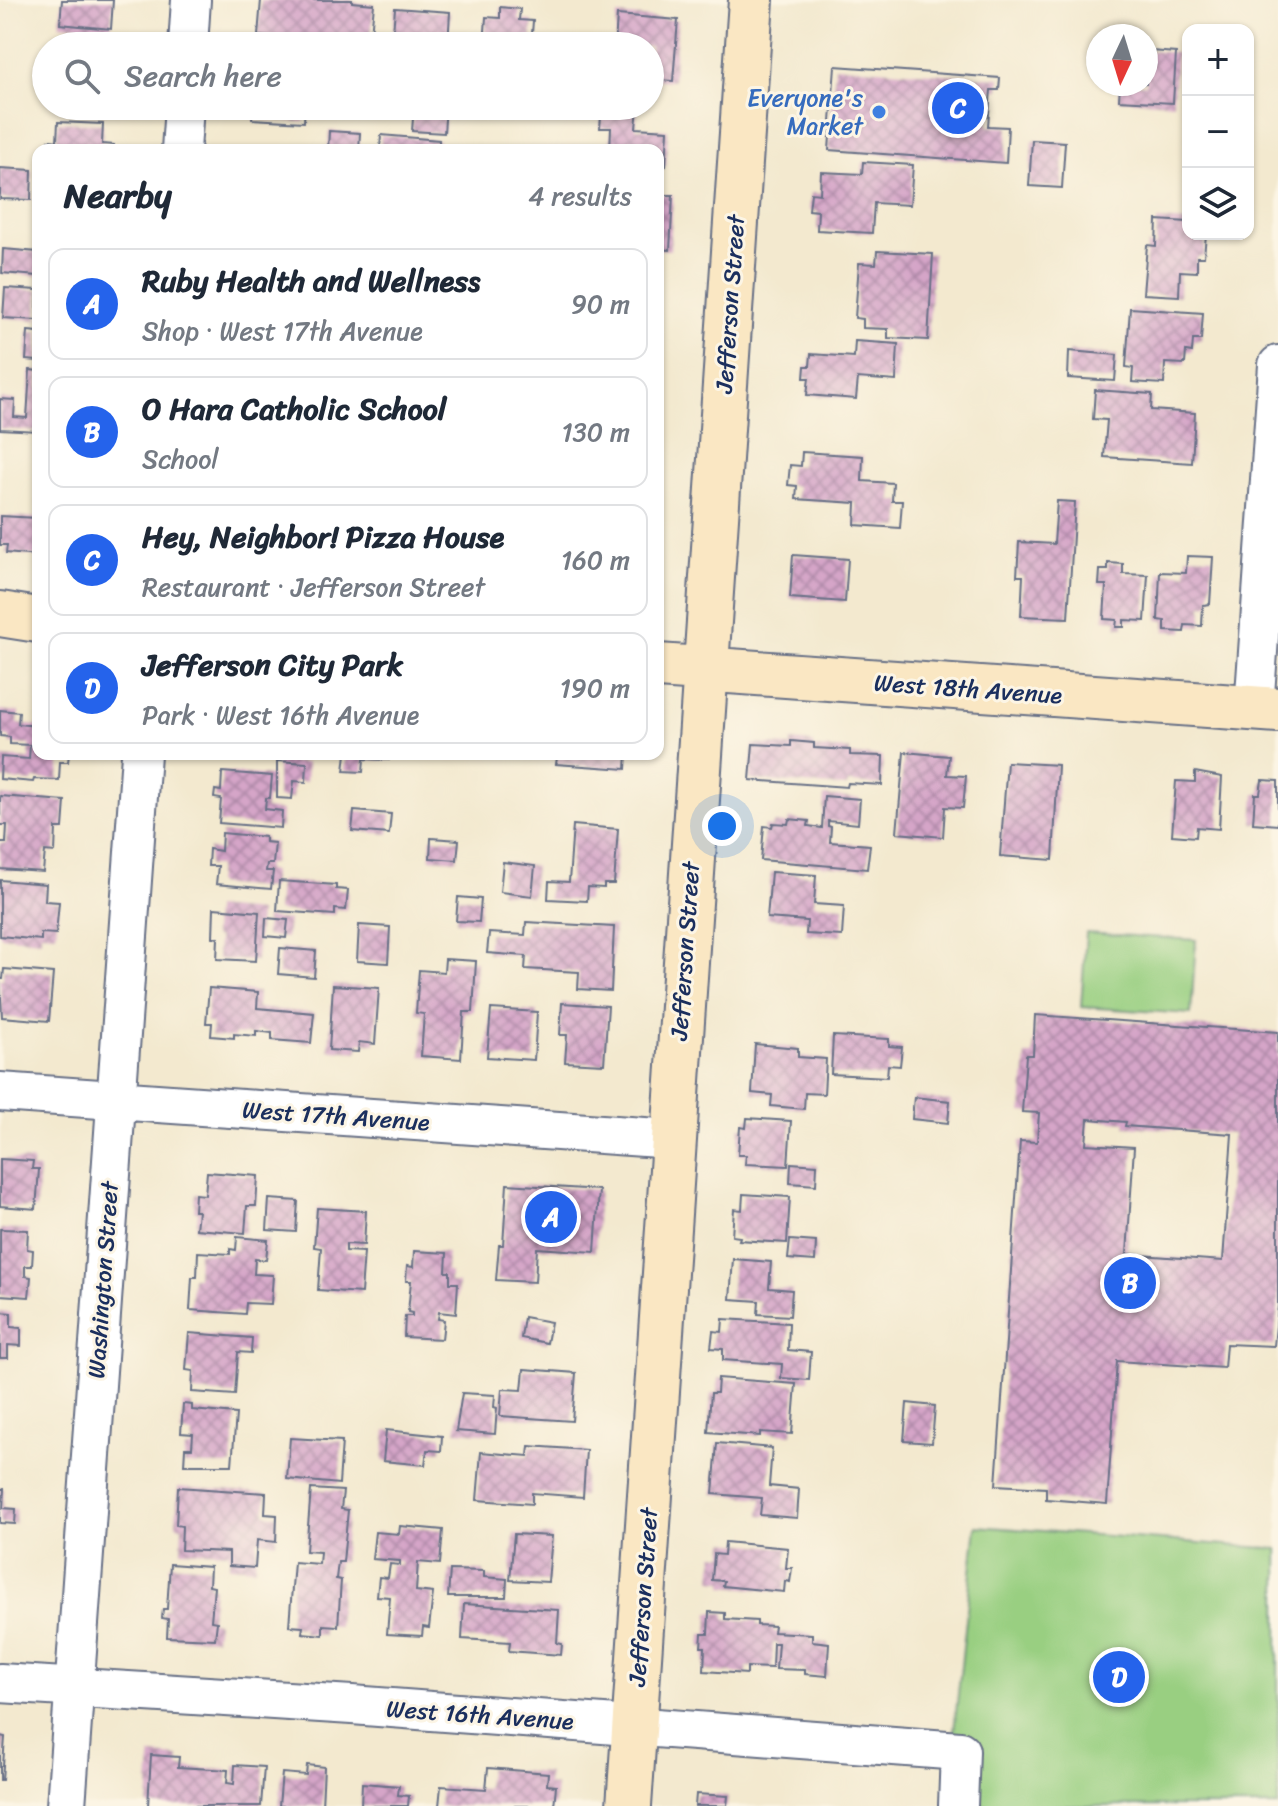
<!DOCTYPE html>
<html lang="en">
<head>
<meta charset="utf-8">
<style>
	body { margin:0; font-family:Sriracha,sans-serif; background:#f6f6f7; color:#1f2937 }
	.controls { position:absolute; right:24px; top:24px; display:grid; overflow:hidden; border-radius:16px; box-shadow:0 2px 6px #0004 }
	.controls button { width:72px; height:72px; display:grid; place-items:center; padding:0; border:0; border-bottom:2px solid #e0e1e3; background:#fff; color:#1f2937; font:40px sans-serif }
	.compass { position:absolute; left:1086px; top:24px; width:72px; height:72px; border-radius:50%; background:#fff; box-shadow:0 2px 6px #0004; rotate:184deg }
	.you { position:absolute; left:722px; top:826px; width:28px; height:28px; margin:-20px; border:6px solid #fff; border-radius:50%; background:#1a73e8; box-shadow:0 0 0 12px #1a73e833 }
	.badge { display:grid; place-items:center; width:52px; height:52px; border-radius:50%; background:#2563eb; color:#fff; font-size:26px; font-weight:700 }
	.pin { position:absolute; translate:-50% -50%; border:4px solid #fff; box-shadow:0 2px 8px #0006 }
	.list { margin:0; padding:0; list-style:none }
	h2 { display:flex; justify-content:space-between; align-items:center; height:104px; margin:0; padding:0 32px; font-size:34px }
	h2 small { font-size:26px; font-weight:400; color:#747a83 }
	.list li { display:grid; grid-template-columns:52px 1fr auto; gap:24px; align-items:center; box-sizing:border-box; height:112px; margin:0 16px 16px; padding:0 16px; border:2px solid #e0e1e3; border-radius:16px }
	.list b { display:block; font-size:30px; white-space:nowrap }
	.list p { margin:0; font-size:26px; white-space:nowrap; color:#747a83 }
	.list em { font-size:26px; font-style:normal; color:#747a83 }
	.icon { flex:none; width:44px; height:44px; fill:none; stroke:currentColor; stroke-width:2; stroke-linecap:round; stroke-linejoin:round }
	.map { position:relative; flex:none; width:1278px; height:1806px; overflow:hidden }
	.search { position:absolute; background:#fff; box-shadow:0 2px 6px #0004; left:32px; top:32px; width:632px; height:88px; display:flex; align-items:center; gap:20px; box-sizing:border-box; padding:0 28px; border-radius:44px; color:#747a83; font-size:30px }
	.panel { position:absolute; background:#fff; box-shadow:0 2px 6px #0004; left:32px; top:144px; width:632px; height:616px; border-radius:16px }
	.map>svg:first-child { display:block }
</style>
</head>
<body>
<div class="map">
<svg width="1278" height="1806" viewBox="0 0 1278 1806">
	<defs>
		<pattern id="building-cross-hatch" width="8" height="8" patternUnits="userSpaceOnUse" patternTransform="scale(2)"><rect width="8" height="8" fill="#d5a5c8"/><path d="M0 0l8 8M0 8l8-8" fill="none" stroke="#ac87a6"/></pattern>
	</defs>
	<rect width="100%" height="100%" fill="#fcf5e5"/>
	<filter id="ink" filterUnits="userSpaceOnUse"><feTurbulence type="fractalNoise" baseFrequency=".0125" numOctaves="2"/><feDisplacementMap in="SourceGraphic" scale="16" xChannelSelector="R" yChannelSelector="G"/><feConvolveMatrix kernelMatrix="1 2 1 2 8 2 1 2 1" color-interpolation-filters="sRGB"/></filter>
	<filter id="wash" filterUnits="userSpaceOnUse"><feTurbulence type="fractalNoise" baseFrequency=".006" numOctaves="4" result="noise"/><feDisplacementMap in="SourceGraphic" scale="32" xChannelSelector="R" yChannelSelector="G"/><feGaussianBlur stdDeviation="1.8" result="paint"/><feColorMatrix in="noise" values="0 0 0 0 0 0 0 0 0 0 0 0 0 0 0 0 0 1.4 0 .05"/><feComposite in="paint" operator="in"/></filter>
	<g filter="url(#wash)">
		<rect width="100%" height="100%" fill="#f3e9cf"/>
		<path fill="#99cf81" stroke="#5a7f70" stroke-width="2" d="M1086,933L1196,940L1191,1014L1081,1007Z
			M976,1526L1278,1549V1806H946Z"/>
		<g id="blocks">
			<path fill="url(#building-cross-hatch)" fill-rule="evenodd" d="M62,0H113L111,29L60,24Z
				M261,0H352V2L374,4L370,45L258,36Z
				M500,7L520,9L519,20L533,21L531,46H484L486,17L500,18Z
				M395,8L450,12L448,46H392Z
				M617,15L678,20L673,81L658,80L657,87L650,86V46H615Z
				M1151,51L1176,53L1173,103L1119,100L1120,84H1146V55H1151Z
				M835,66L1000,78L999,90H991L988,126L1008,127L1006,163L829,150Z
				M65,106H106V114L65,112Z
				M253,106H305L304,122L252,119Z
				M414,106H446L444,133L412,131Z
				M602,106L638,108L636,128L668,130L666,166L658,165V150H610L611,128H600Z
				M58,122L103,124L102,144L114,145V150H49V140L57,141Z
				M329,131L360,133L359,150H328Z
				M381,135L439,140V150H380Z
				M1032,140L1065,142L1062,188L1029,186Z
				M863,162L913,165L910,205L874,203L872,233L817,230L818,211L809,210L811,193L820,194L821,172L862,174Z
				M0,168L32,170L31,200L0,199Z
				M658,195H673L670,250L658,249Z
				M1157,220L1188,222V234H1206L1204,257H1197V272L1180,271L1179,296L1143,294L1147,245L1156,246Z
				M3,249L38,252V276L2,273Z
				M877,251L933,254L928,340L888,338V329L863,328V319L855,318L859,263L876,264Z
				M5,288L38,290L37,320L3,318Z
				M1130,308L1203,313L1201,340H1193L1192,352L1186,351L1185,364L1165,363L1164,384L1132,382L1133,368L1126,367Z
				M28,331L38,332V361L26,360Z
				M855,341L898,344L896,381L858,378L856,399L807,395L809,378H804L805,366H810L811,354L854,357Z
				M1069,351L1117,355L1115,381L1068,378Z
				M30,370L38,371V431L0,429V399L15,400L14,417L27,418Z
				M1095,390L1152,394L1151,410L1195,413L1192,463L1104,457L1107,420L1093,419Z
				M802,452L863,456L862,481L893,483L892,501H902L900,528L855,525L856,503L796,499L797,486L788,485L790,465L801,466Z
				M1057,501L1075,502L1068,618L1021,616L1023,576H1017L1019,542L1054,544Z
				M0,516L38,518V556L6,553L7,545H0Z
				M793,555L848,559L845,602L790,598Z
				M1187,556L1213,557L1210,604L1203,605L1202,626L1185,625L1184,632L1165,631V621L1158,620L1160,572L1186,573Z
				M1108,563L1123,564V574L1148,575L1145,621L1124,620V627H1116L1117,620L1104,619L1106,585H1099L1100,570H1108Z
				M0,710L19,712L18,724L38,726V754H69L68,762H60L59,780L34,779L33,782L0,779L1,757L29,759L30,745L10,744V737L0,736Z
				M791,741L814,743V748L850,750V755L883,756L882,785L848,783L847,787L750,780L753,744L791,746Z
				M904,752L949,756L947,775L966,776L963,808L945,807L943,837L897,833Z
				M346,754H389V760L364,759L363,772L344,771Z
				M551,754H627L626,769L556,764L557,758H551Z
				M277,761L307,763L306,782L294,781L292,799L277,798Z
				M1007,762L1058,765L1053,860L1000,856Z
				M222,772L272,776L270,798H266L265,809L282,811L281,828L219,823L221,799L214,798L215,790L221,791Z
				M1195,772L1222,777L1219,829L1197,827L1196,837L1172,835L1176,781L1195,782Z
				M1262,780L1278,781V825L1253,823L1255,794H1260Z
				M0,796L65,801L63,828H56L55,852L45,851L43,872L0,869V843H6L7,825H0Z
				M824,796L860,799L858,824L828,821V826L831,827L830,842L870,845L867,869L761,860L764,826L772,827L773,823L788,824L789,819L809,821L808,826L822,828Z
				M354,811L391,814L389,834L352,831Z
				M573,825L618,829L614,884H604V888L588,887L587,901L548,899L549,881L569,882Z
				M222,833L265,837V842L275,843L273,864H267L266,871H273L271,889L216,884L218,866H208L209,849L221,851Z
				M431,838L459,840L457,860L430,858Z
				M503,862L535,866L532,896L500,892Z
				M771,872L816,875L814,904L844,906L842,936L806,934L807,921L767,918Z
				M0,880L46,884L45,901L59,902L56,934L41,933V940L0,936Z
				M279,881L336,885V889L348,890L346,910L335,909V915L277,911Z
				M458,897L481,899L479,922L456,921Z
				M214,908L259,912L256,961L217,959L218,938L213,937Z
				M266,918L288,920L286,938L265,936Z
				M526,922L614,927L611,991L578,989L579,972L525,969L526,956L487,953L489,933L525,935Z
				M359,925L390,927L388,963L357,961Z
				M280,948L316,951L314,977L278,974Z
				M445,959L476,961L473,1012H464L461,1059L421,1056L424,1014L416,1013L419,970L444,972Z
				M4,969L53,973L49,1021L2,1017L0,979H3Z
				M333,985L379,988L375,1044L359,1042L358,1052L329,1050Z
				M209,988L258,992L257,1008L314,1013L311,1043L272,1040V1033L256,1031V1036L234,1034V1038L211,1036L212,1023H206Z
				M562,1003L608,1006L604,1064L565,1062L567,1035H560Z
				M491,1009L537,1012L534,1060L487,1057Z
				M1035,1015L1278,1032V1306L1274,1346L1226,1344L1224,1368L1117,1361L1107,1504L1046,1499V1488L996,1485L1020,1141L1037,1142L1039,1113L1022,1112L1026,1055H1033ZM1088,1119L1126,1122L1125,1126L1232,1134L1223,1261L1127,1254L1134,1147L1086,1144Z
				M833,1036L889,1039V1046L902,1047L900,1066L888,1065L887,1077L831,1074Z
				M755,1044L798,1048V1057L826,1059L824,1094L805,1093L804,1109L771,1106L772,1095L752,1093Z
				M914,1097L950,1101L948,1123L912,1119Z
				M747,1118L791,1121L788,1166L745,1164L746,1155H738L740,1127L746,1128Z
				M0,1159L33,1161L32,1169H39L36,1209L0,1206Z
				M791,1163L817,1165L816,1185L790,1183Z
				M207,1172L258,1176L256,1206H247L245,1233L196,1229L198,1211H194L195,1194L205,1195Z
				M507,1184L599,1190L595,1252L537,1248L535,1282L496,1280L499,1245H503Z
				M743,1194L790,1197L787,1243L739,1240L740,1237L732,1236L734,1209L742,1210Z
				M269,1199L298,1201L296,1232L267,1230Z
				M317,1208L366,1211L364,1245L346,1244V1251L364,1252L361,1293L318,1290L321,1248L314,1247Z
				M0,1229L28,1230L27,1249L33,1250L32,1266H25V1276L31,1277L29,1297L0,1295Z
				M237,1237L268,1240L266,1260L255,1259L254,1274L273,1275L271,1304L246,1303L245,1314L190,1310L192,1277H197L198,1252L230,1254V1249L236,1250Z
				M790,1240L816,1242L815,1261L788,1259Z
				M414,1251L447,1253L446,1272H450V1283H458L456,1314L439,1312L438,1319L444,1320L442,1339L404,1337L405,1316H412V1313L408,1312L411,1281H406L407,1266L413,1267Z
				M733,1259L771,1262L769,1288L792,1290L790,1316L758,1314L759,1301L730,1299Z
				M0,1312L11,1313V1327L21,1328V1346L8,1345V1358H0Z
				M524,1317L551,1322L547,1343L521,1338Z
				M723,1319L789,1323L788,1350L811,1352L809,1380L781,1378L782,1364L723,1360V1349L711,1348L713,1331L722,1332Z
				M189,1333L252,1338L251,1353L238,1352L235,1395L192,1392L193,1371L186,1370Z
				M524,1369L576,1373L572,1421L500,1416L502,1389L522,1390Z
				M718,1378L796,1384L792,1434L760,1432V1436L708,1432L711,1393H717Z
				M462,1393L495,1395L494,1407L497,1408L495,1434L456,1431Z
				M907,1403L935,1406L932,1443L904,1441Z
				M183,1404L192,1405V1410L236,1414L232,1465H184L185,1448H192L193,1434L181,1433Z
				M386,1430L442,1436L441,1451L427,1450L425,1465L383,1461Z
				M290,1438L342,1441L339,1484L287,1479Z
				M717,1443L772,1448L769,1486L799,1489L797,1518L760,1515L762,1498L713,1494Z
				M529,1446L586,1450L583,1497L532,1493V1504L477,1500L481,1452L528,1456Z
				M178,1487L266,1493L265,1514L277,1515L276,1542L257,1540L255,1568L229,1566V1552L181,1550L182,1526L176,1525Z
				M0,1489H4L3,1508L16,1509L15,1524L0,1523Z
				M311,1489L343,1491L341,1509L348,1510L343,1562H338L336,1579L341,1580L338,1626L323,1625V1635L302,1633L303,1627L289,1626L294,1562L319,1564L320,1552L306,1551Z
				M400,1526L443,1530L440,1564L418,1562L416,1591L433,1593L429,1628L423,1627L422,1636L387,1634L390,1597L377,1596L379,1577L388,1578L390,1564L400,1565V1561L372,1559L375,1532L399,1534Z
				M514,1534L552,1536L548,1582L510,1580Z
				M725,1542L788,1548L786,1568H792L790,1582L785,1581L784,1592L723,1586L724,1581L712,1580L714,1554L724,1555Z
				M170,1564L210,1567L209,1586L214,1587L211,1621L217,1622L215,1639L167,1637L168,1619L162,1618L163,1609H167Z
				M450,1570L484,1571V1577L507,1579L506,1597H448Z
				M464,1604L559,1610L557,1643L562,1644L561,1655L509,1651L510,1642L462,1639Z
				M709,1612L725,1613V1619L757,1621V1625L774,1626L773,1632L812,1634V1641L829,1643L827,1676L805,1674V1670L776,1669L778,1643H773L772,1668L747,1667V1674L704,1671L705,1647H701L702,1634H708Z
				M0,1736L5,1737L2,1780H0Z
				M151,1755L179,1757L178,1767L228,1770L227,1783L234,1784L235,1765L264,1767L261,1806H148Z
				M307,1765L324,1767L322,1806H279L282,1773L306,1775Z
				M488,1768L548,1773L547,1785L556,1786L554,1806H439L441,1786L486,1789Z
				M362,1783L399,1786L398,1795L409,1796L408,1806H361Z
				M696,1794L728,1796L727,1806H695Z"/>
		</g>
	</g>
	<g filter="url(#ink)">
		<use href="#blocks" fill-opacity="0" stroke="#677086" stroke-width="2"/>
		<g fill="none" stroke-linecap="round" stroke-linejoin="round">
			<g stroke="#677086" stroke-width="42">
				<path id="street" d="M188,46L191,0
					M181,150L184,106
					M1254,709L1278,365
					M0,1092L673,1139
					M0,1683L352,1705L960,1751L958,1806
					M66,1806L141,754"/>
			</g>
			<g stroke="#677086" stroke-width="48">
				<path id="secondary" d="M0,614L38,620
					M658,666L1278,710
					M629,1806L751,0"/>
			</g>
			<use href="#street" stroke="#fff" stroke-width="38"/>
			<use href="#secondary" stroke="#fae7c3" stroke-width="44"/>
		</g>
	</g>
	<circle fill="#3f7fe0" stroke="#fcf5e5" stroke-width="3" cx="879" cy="112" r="8"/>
	<g text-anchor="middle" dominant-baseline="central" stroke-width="6" stroke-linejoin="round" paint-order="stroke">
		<g font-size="24" fill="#366cbe" stroke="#fcf5e5" text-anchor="end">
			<text x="863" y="98">Everyone's<tspan x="863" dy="28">Market</tspan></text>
		</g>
		<g font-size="24" fill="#1b2f5e" stroke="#fcf5e5">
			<text transform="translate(730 304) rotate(-86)">Jefferson Street</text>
			<text transform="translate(968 689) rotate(4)">West 18th Avenue</text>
			<text transform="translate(685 951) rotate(-86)">Jefferson Street</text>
			<text transform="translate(336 1116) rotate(4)">West 17th Avenue</text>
			<text transform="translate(103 1280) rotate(-86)">Washington Street</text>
			<text transform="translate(643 1597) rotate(-86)">Jefferson Street</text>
			<text transform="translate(480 1715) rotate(4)">West 16th Avenue</text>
		</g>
	</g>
</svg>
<div class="controls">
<button>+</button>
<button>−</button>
<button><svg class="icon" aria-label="layers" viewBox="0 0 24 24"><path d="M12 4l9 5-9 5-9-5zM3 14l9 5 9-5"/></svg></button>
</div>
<svg class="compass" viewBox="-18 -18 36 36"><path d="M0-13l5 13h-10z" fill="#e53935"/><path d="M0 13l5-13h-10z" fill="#747a83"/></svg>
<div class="you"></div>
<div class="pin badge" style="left:551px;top:1217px">A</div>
<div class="pin badge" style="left:1130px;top:1283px">B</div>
<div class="pin badge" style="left:958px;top:108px">C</div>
<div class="pin badge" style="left:1119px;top:1677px">D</div>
<div class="search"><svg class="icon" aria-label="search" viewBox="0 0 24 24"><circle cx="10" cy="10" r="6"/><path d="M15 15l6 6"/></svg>Search here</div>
<section class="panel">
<h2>Nearby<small>4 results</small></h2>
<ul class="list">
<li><span class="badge">A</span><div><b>Ruby Health and Wellness</b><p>Shop · West 17th Avenue</p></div><em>90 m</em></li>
<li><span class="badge">B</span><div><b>O Hara Catholic School</b><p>School</p></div><em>130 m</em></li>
<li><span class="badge">C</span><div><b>Hey, Neighbor! Pizza House</b><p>Restaurant · Jefferson Street</p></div><em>160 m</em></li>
<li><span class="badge">D</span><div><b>Jefferson City Park</b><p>Park · West 16th Avenue</p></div><em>190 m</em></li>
</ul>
</section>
</div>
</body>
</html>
